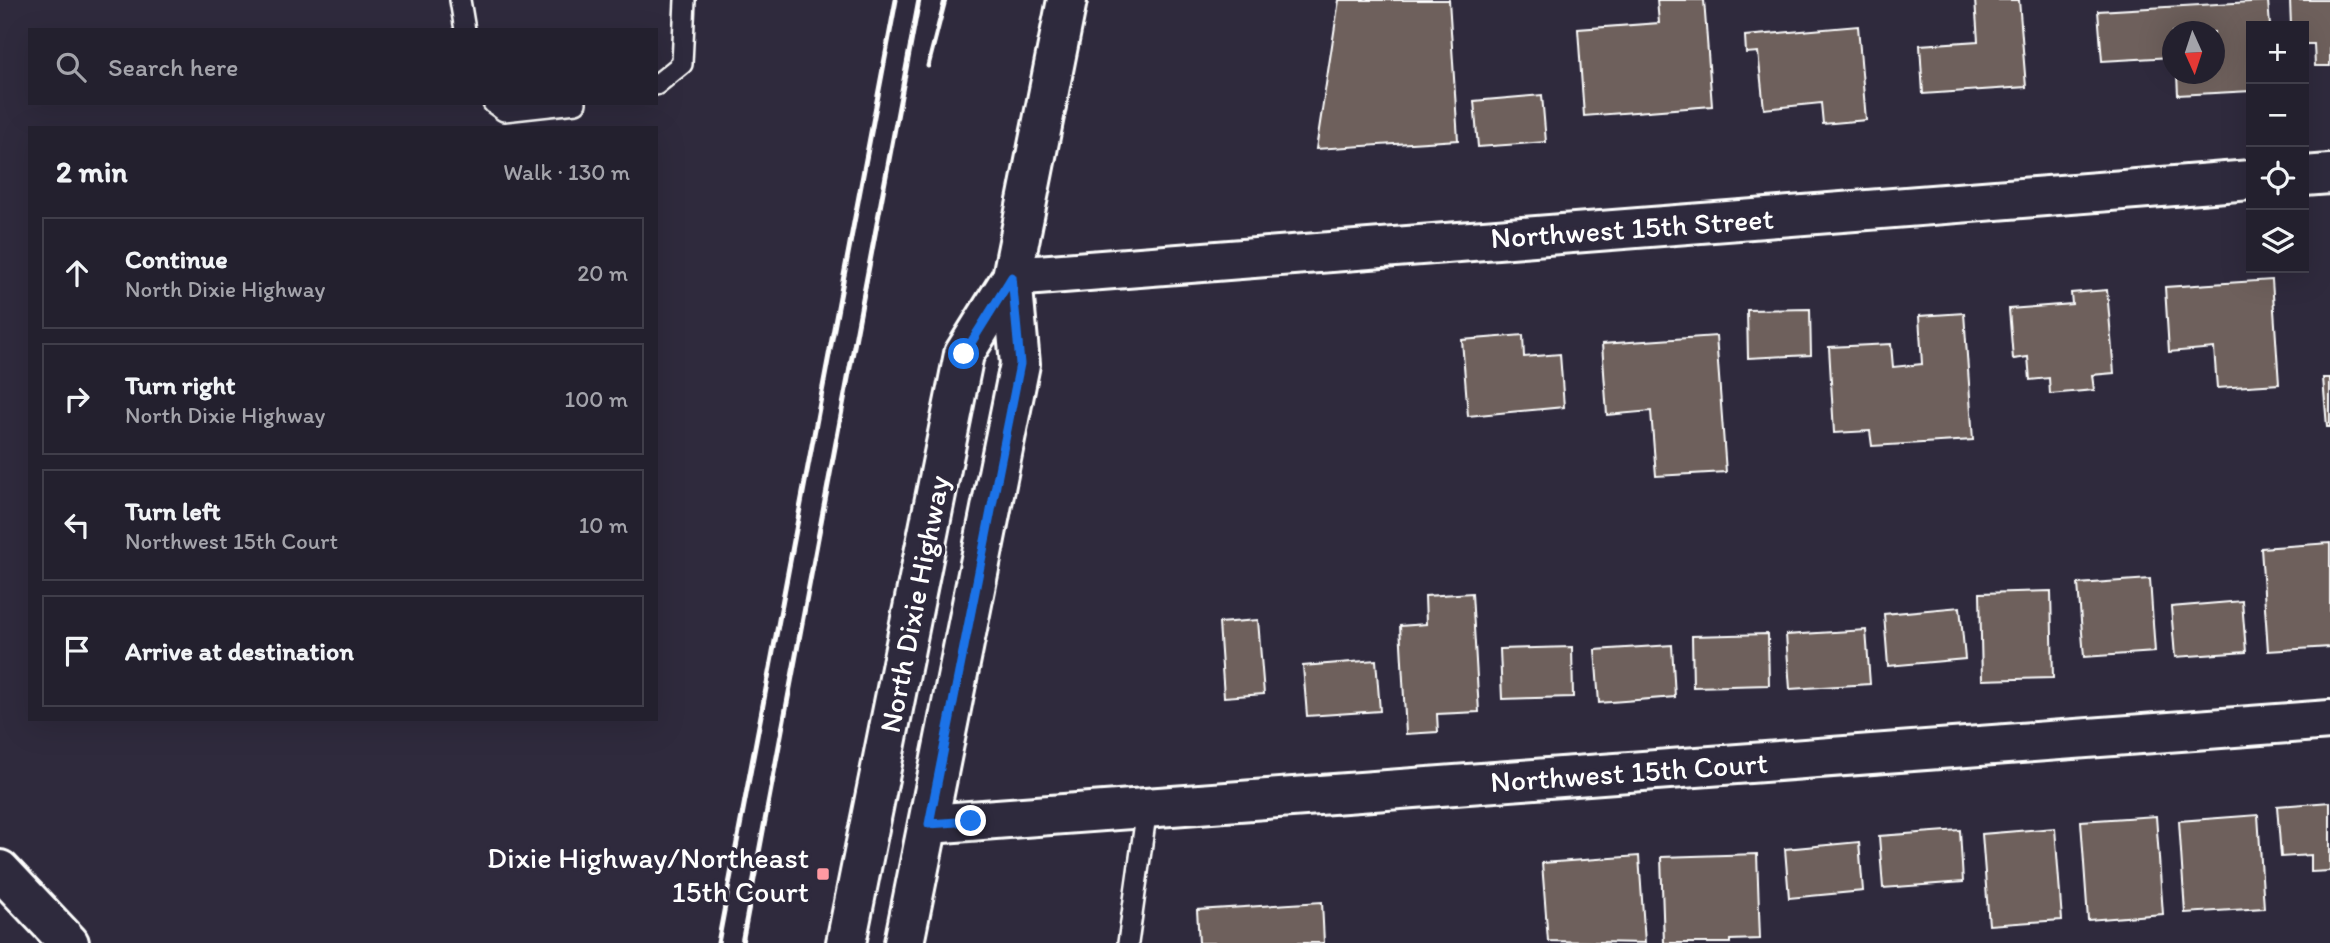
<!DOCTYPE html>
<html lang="en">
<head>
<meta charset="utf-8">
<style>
	body { margin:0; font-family:Itim,sans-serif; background:#2b2836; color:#f1f3f6 }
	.controls { position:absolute; right:21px; top:21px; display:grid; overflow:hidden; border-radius:0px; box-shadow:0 7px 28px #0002 }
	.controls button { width:63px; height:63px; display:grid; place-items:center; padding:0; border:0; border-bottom:2px solid #403e4a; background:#23202e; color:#f1f3f6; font:35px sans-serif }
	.compass { position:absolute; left:2162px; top:21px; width:63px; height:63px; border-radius:50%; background:#23202e; box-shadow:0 7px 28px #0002; rotate:177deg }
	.stop { position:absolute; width:21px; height:21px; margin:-16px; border:5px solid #1a73e8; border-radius:50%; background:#fff }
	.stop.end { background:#1a73e8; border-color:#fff; box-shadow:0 2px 7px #0008 }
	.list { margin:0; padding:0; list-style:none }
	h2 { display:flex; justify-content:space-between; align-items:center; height:91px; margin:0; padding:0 28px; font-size:30px }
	h2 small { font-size:23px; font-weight:400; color:#a3a3aa }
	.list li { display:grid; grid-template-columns:46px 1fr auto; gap:21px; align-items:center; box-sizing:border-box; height:112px; margin:0 14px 14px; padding:0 14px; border:2px solid #403e4a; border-radius:0px }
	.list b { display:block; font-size:26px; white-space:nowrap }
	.list p { margin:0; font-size:23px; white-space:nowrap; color:#a3a3aa }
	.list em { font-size:23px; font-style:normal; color:#a3a3aa }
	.icon { flex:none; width:38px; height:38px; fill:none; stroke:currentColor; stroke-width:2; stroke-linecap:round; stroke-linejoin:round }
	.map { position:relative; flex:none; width:2330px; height:943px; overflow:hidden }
	.search { position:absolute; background:#23202e; box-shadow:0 7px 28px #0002; left:28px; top:28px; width:630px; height:77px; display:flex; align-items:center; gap:18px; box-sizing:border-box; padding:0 24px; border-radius:0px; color:#a3a3aa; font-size:26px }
	.panel { position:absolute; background:#23202e; box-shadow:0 7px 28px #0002; left:28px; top:126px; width:630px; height:595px; border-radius:0px }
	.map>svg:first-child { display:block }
</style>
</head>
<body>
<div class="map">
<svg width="2330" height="943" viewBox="0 0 2330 943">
	<rect width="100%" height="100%" fill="#2f2a3d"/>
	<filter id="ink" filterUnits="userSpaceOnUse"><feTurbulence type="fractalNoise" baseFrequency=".0143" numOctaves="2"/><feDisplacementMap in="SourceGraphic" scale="14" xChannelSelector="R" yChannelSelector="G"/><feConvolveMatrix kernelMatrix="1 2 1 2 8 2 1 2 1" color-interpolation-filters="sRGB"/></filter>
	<g filter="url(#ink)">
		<path fill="#6e615c" stroke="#fff" stroke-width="2" d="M1339,0H1449L1458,140L1316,149Z
			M1657,0H1704L1712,106L1584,116L1578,29L1659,23Z
			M1975,0H2019L2026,87L1923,94L1920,45L1978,41Z
			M2290,0H2330V66H2315L2314,44H2304V26H2291Z
			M2268,1L2270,26H2251V91L2178,95L2177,74H2214V32H2172V57L2102,61L2098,11Z
			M1858,26L1866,120L1823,124L1821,103L1764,109L1758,52L1746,53L1745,36Z
			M1542,95L1546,142L1478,147L1474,101Z
			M2272,280L2279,384L2217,388L2214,348L2169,352L2165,287Z
			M2107,290L2114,373L2092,375L2094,390L2050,394L2049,378L2030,380L2028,357L2013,359L2009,309L2072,304L2071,293Z
			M1810,309L1811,355L1748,358L1747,310Z
			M1964,313L1973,440L1872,446L1870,431L1834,433L1829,347L1891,344L1893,367L1922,364L1919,316Z
			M1523,335L1524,357L1560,354L1564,407L1468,416L1462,340Z
			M1716,336L1726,472L1656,476L1651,411L1607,415L1602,344Z
			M2323,378H2330V427H2327Z
			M2330,543V647L2268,651L2261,548Z
			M2150,579L2155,652L2084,657L2078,584Z
			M2051,591L2053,678L1982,680L1980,593Z
			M1472,593L1479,712L1437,714L1438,732L1406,734L1400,626L1426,624L1425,596Z
			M2242,601L2246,652L2175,657L2171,607Z
			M1960,607L1965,659L1888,666L1884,614Z
			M1258,620L1264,694L1224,697L1219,623Z
			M1866,630L1870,684L1790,689L1786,635Z
			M1768,634L1769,685L1693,687L1692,636Z
			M1672,645L1675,697L1599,703L1595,650Z
			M1572,647L1573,697L1502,699L1500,649Z
			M1376,660L1380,711L1307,716L1303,666Z
			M2330,802V871L2311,872V855L2281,857L2277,806Z
			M2258,815L2264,908L2185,913L2179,821Z
			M2156,816L2163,914L2088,920L2081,821Z
			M2055,828L2062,920L1989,925L1982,834Z
			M1960,830L1963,882L1883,888L1879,836Z
			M1859,842L1863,891L1789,898L1785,849Z
			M1757,854L1760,939L1730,940V943H1664L1661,857Z
			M1639,856L1645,943L1548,941L1542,863Z
			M1322,902L1324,943H1199L1197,910Z"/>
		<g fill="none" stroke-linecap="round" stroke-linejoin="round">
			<g stroke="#fff" stroke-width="24">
				<path id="service" d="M460,0L465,30
					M656,85L682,64L685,0
					M493,103L504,111L576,103
					M1128,943L1147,808"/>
			</g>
			<g stroke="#fff" stroke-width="44">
				<path id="minor" d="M929,824L2330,720"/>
			</g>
			<g stroke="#fff" stroke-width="44">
				<path id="tertiary" d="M2304,176L2330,174
					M1012,277L2251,180
					M0,870L69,943"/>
			</g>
			<g stroke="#fff" stroke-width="44">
				<path id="secondary" d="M846,943L964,354L1012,277
					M904,943L1020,364L1012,277L1067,0"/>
			</g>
			<use href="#service" stroke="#2f2a3d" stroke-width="19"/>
			<use href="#minor" stroke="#2f2a3d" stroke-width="38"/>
			<use href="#tertiary" stroke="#2f2a3d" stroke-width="38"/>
			<use href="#secondary" stroke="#2f2a3d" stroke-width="38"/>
			<path stroke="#fff" stroke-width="5" d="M928,66L945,0
				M718,943L896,0
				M742,943L919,0"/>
		</g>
	</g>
	<g fill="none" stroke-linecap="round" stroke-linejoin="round" filter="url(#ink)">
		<path stroke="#1a73e8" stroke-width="9" d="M964,354L1012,277L1020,364L929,824L971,821"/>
	</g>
	<rect fill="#ff9aa2" stroke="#2f2a3d" stroke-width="2.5" x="816" y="867" width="14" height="14" rx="3.5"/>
	<g text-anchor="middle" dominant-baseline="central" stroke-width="7" stroke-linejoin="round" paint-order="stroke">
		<g font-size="30" fill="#fff" stroke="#2f2a3d">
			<text transform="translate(1632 228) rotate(-4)">Northwest 15th Street</text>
			<text transform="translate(914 604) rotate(-79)">North Dixie Highway</text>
			<text transform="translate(1629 772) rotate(-4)">Northwest 15th Court</text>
		</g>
		<g font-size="30" fill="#fff" stroke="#2f2a3d" text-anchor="end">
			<text x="809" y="857">Dixie Highway/Northeast<tspan x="809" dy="34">15th Court</tspan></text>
		</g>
	</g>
</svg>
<div class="controls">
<button>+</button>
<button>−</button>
<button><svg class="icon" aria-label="locate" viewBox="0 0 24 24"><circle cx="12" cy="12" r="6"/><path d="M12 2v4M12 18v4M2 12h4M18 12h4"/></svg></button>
<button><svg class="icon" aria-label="layers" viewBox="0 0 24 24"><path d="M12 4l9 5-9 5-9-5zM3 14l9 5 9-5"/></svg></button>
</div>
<svg class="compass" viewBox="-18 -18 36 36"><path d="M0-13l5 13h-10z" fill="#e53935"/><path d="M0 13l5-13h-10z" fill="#a3a3aa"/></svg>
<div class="stop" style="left:964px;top:354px"></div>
<div class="stop end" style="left:971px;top:821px"></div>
<div class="search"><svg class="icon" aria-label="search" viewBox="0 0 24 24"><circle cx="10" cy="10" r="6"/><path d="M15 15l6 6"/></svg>Search here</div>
<section class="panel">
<h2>2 min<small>Walk · 130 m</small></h2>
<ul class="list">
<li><svg class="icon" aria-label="ahead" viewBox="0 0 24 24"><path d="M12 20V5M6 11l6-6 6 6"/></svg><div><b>Continue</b><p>North Dixie Highway</p></div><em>20 m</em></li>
<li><svg class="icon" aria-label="right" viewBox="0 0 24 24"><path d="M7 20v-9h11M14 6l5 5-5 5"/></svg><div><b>Turn right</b><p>North Dixie Highway</p></div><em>100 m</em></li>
<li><svg class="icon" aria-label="left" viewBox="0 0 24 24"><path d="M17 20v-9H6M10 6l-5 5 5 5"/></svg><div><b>Turn left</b><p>Northwest 15th Court</p></div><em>10 m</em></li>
<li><svg class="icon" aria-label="arrive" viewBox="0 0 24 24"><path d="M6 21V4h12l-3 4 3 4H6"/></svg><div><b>Arrive at destination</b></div></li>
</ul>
</section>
</div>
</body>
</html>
